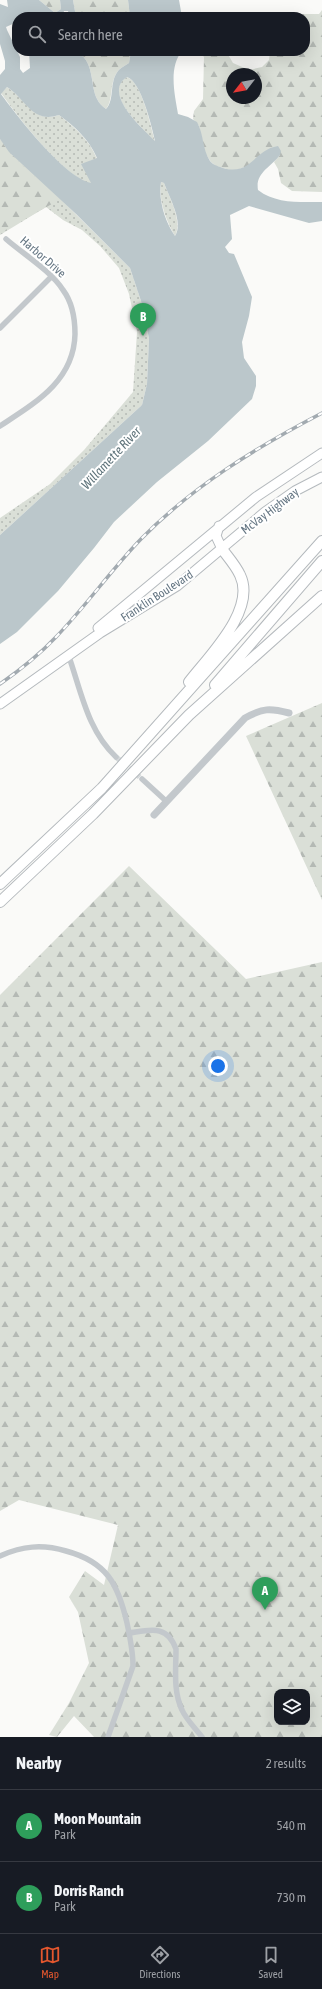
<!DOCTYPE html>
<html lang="en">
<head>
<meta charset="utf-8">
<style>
	body { margin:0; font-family:"Asap Condensed",sans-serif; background:#20242c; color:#f1f3f6 }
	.controls { position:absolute; right:12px; bottom:12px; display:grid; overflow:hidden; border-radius:8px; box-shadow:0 4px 16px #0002 }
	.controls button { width:36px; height:36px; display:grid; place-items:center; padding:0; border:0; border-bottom:1px solid #363941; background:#171b24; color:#f1f3f6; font:20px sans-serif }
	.compass { position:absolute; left:226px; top:68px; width:36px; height:36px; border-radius:50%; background:#171b24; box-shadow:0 4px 16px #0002; rotate:239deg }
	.you { position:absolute; left:218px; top:1066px; width:14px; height:14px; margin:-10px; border:3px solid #fff; border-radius:50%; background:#1a73e8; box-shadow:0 0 0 6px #1a73e833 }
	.badge { display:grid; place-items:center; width:26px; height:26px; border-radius:50%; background:#e4572e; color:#fff; font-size:13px; font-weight:700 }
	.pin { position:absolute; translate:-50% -33px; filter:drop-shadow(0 1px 2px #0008) }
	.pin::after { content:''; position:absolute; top:21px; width:14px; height:12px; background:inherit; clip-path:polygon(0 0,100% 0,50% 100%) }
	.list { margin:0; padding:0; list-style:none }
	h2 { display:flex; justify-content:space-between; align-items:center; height:52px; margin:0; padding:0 16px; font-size:17px }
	h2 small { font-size:13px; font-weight:400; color:#9ea1a6 }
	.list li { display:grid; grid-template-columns:26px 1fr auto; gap:12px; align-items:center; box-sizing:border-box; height:72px; padding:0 16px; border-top:1px solid #363941 }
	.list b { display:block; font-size:15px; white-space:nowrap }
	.list p { margin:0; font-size:13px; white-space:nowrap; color:#9ea1a6 }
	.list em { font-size:13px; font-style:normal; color:#9ea1a6 }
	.icon { flex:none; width:22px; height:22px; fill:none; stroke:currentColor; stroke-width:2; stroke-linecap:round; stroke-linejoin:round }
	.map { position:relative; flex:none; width:322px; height:1737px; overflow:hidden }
	.search { position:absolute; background:#171b24; box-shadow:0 4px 16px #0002; left:12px; right:12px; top:12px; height:44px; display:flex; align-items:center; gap:10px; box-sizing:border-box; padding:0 14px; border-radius:16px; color:#9ea1a6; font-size:15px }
	.sheet { height:196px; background:#171b24 }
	nav { display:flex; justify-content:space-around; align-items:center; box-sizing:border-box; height:56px; border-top:1px solid #363941; background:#171b24; font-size:11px; color:#9ea1a6 }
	nav a { display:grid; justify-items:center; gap:2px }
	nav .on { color:#e4572e }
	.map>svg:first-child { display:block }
</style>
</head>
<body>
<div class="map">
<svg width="322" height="1737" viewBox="0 0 322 1737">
	<defs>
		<pattern id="grass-dots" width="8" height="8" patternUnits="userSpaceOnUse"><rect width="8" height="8" fill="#dadfd7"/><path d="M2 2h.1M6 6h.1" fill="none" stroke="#b4b9b4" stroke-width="1.8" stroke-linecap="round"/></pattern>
		<pattern id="forest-firs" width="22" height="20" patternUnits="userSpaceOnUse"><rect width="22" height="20" fill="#dadfd7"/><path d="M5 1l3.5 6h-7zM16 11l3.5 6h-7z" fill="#b4b9b4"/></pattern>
	</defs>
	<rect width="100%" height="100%" fill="#fafaf8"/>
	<path fill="url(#grass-dots)" d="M127,77C142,82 151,127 155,142C143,128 101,93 127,77Z
		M7,87C25,98 34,124 59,115C75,128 89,139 97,159L90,161L91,184C63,176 18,117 1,93Z
		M0,139L130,268L143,307L149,339L147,384L142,405L0,535V518L50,484L84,450L133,392L137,332L129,294L119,268L100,246L82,230L63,220L46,207L0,235Z
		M161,182L164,183C169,197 183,221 175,236C166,221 158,199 161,182Z"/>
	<path fill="url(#forest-firs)" fill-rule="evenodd" d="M39,0H60L61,9L55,13Z
		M73,0H128L130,17H76Z
		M322,10V192L292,191L281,183L278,169L274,162L280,155L234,171L216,166L211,162L205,153L199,126L193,119L194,111L203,99L204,57L199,51H226L233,63L249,70L262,67L269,60L270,51H305V17H298L303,14H319ZM232,74H256V98H232Z
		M78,51H131L129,63C125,66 120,68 118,71C109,82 114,99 106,109C90,98 95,80 88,64C86,59 82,55 78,51Z
		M0,139L9,152L59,200L0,233Z
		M322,703V900L246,736Z
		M129,866L246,979L322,962V1737H94L74,1716L57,1737L49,1735L69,1703L89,1663L78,1612L69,1597L85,1571L104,1585L118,1525L19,1500L0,1511V995ZM277,1692H307V1722H277Z"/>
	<path fill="#bbc7cb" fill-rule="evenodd" d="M7,0H39L55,13L61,9L60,0H73L76,17H70L68,11H64L62,17H17V22L6,27L7,30L20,57V69L23,73L30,68L29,51H78C82,55 86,59 88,64C95,80 90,98 106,109C115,100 109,82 118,71C120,68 125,66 129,63L131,51H182C168,68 175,95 178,114L188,117L197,122C204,134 202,149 210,161C213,165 218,166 223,168C252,176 253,150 278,146L281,151L280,155C271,167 255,173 258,190C276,204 300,202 322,202V221L309,223L249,206L230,215L232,239L225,247L229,253L234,254L252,297L249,316L242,342L244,358L256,376V386L252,399L208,441L157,482L114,522L94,548L58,591L17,632L0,644V535L142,405L147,384L149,339L143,307L130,268L76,214L9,152L0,139V75L5,69V61L0,44V4L8,7ZM127,77C141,81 152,127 155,141C142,128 102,93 127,77ZM7,87C26,99 32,124 59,115C75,127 89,139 97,158L81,164L91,183C64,177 17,116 1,94ZM161,182L164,183C169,197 184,222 175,236C165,222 158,199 161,182Z
		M128,0H179L182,17H130Z"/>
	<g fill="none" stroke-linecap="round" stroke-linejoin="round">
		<path stroke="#d5d9db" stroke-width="5.5" stroke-dasharray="5.5 3" stroke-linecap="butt" d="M116,757L142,779"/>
		<g stroke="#b5babe" stroke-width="11">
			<path id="primary" d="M219,526L216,536L222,549
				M98,628L256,497L322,453
				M0,704L100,633L177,586L265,512L295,491L322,477"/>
		</g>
		<g stroke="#b4b9bd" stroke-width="12">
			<path id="motorway" d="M189,682C208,657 257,610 240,575C236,566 228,557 222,549
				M215,685L322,561
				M0,884L102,788L322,541
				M0,902L93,814L189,715L322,596"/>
		</g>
		<path stroke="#c3c8cc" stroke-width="5.5" d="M0,328L51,277
			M0,426C35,403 74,381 75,334C75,319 72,302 63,290C51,271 23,254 6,239
			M68,654C81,690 87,730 116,757
			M142,779L166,801
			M0,1556C22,1546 42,1544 66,1551C107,1562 118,1584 127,1623C130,1637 133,1651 133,1666L108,1737
			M129,1633C150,1630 167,1624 176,1649C176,1669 173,1691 182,1710C186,1719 195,1728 202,1737"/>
		<path stroke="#c3c8cc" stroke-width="7" d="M154,815L245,718C263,708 270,708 289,713"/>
		<use href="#primary" stroke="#fff" stroke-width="9"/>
		<use href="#motorway" stroke="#fff" stroke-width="10"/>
		<g stroke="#a2aab0" stroke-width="3.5">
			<path id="rail" d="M0,684C20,670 39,655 56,637C86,606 111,570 141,539C193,486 257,447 322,413"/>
		</g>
		<use href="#rail" stroke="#fff" stroke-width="2" stroke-dasharray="6" stroke-linecap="butt"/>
	</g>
	<g text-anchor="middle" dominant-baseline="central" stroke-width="4" stroke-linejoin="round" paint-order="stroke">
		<g font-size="12" fill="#657683" stroke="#fff">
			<text transform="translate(43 257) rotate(41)">Harbor Drive</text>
			<text transform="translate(270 511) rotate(-37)">McVay Highway</text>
			<text transform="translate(157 596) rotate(-33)">Franklin Boulevard</text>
		</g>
		<g font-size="13" font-style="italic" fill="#60757c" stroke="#fff">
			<text transform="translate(111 458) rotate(-47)">Willamette River</text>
		</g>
	</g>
</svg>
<div class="controls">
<button><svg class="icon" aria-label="layers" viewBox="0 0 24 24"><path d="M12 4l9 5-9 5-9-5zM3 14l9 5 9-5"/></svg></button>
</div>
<svg class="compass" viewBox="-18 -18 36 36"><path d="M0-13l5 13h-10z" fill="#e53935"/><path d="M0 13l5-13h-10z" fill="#9ea1a6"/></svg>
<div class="you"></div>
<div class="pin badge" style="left:265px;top:1610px;background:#2e9e5b">A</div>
<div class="pin badge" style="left:143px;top:336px;background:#2e9e5b">B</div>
<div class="search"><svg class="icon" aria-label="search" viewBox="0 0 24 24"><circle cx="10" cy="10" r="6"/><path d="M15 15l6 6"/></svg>Search here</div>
</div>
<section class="sheet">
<h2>Nearby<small>2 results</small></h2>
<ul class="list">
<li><span class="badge" style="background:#2e9e5b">A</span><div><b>Moon Mountain</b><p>Park</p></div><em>540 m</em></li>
<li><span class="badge" style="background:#2e9e5b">B</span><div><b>Dorris Ranch</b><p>Park</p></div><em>730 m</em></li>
</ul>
</section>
<nav>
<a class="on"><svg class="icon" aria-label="map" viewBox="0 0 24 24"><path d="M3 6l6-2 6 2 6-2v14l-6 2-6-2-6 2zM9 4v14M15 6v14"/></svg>Map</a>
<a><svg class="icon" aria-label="directions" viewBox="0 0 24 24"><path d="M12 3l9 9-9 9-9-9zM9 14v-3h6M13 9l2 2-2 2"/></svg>Directions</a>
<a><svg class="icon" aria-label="saved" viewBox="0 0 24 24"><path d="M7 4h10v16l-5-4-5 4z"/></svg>Saved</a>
</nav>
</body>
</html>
